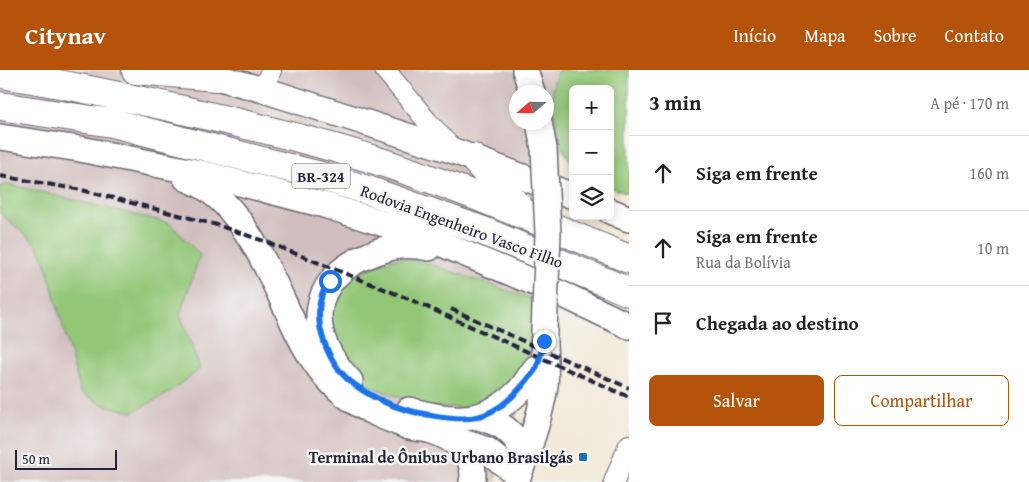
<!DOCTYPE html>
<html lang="pt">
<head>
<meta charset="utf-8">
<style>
	body { margin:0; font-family:"Gentium Book Plus",serif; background:#f6f6f6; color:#222 }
	.controls { position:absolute; right:15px; top:15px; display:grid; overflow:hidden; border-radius:8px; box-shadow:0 2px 12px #0003 }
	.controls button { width:45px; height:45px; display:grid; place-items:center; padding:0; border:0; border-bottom:1px solid #e0e0e0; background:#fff; color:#222; font:25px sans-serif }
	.compass { position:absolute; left:509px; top:15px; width:45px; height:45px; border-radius:50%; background:#fff; box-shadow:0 2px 12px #0003; rotate:250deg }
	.scale { position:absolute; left:15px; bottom:12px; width:102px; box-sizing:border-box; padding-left:5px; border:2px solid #22223b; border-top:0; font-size:14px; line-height:18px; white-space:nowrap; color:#22223b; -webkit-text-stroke:4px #f6f6f2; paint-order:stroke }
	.stop { position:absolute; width:15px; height:15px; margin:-11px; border:4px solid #1a73e8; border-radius:50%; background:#fff }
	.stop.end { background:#1a73e8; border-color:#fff; box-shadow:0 1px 5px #0008 }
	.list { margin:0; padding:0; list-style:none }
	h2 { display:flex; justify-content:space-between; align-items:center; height:65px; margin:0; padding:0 20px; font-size:21px }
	h2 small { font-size:16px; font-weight:400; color:#767676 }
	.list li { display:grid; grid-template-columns:32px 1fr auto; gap:15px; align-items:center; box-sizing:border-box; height:75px; padding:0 20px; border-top:1px solid #e0e0e0 }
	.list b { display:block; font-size:19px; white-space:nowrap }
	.list p { margin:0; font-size:16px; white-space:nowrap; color:#767676 }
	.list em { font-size:16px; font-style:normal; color:#767676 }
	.actions { display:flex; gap:10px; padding:15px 20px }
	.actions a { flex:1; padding:11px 0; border:1px solid #b45309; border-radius:8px; text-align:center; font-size:18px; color:#b45309 }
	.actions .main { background:#b45309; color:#fff }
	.icon { flex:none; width:28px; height:28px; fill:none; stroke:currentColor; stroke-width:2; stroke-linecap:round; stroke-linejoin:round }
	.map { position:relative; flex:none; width:629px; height:412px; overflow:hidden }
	header { display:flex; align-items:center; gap:30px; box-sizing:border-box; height:70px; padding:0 25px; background:#b45309; color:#fff }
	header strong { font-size:24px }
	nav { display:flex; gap:28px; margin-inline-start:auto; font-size:18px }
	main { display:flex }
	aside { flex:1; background:#fff }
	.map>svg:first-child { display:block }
</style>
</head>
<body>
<header>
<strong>Citynav</strong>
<nav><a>Início</a><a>Mapa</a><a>Sobre</a><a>Contato</a></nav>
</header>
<main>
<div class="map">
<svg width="629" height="412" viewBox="0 0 629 412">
	<rect width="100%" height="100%" fill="#f6f6f2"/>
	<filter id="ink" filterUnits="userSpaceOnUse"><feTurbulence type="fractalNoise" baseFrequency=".02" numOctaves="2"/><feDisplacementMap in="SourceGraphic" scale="10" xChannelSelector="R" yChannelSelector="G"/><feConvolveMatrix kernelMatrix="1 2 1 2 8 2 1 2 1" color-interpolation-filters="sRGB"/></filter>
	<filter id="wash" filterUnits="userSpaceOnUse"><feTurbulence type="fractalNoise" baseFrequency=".0096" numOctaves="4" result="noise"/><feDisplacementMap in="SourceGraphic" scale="20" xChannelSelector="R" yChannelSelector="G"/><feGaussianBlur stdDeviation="1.12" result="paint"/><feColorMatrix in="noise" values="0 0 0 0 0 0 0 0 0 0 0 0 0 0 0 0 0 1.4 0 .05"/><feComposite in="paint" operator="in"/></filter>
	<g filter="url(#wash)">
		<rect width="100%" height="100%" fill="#f3ead9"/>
		<path fill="#d1bfbf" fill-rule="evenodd" d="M0,0H629L610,19H573V87L559,81L531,77L536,195L535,246L531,289L510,373L496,412H0ZM516,22H546V52H516Z"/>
		<path fill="#93c778" stroke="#5a745a" d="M558,0H629V124L610,118V19H573V94C559,80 552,38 553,19C553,13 556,6 558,0Z
			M7,114L169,153L200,185L180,244L200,299L167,324L133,342L104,335L81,323L45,191L37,175L0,143V117Z
			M392,189H404L427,193L532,229C532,254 534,287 519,309C512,319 496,330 487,338L424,337L370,316L349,299L331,263V237L344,214L354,205Z"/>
	</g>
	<g filter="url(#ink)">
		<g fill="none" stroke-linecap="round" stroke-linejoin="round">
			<g stroke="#6b6872" stroke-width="22">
				<path id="minor" d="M385,0L427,51L454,81
					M264,20L271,0
					M614,412L629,375"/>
			</g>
			<g stroke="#6b6872" stroke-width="28">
				<path id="major" d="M197,0L216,7L264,20L454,81L573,126
					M525,0L532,22
					M539,52L544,79
					M0,67L80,79L205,104L324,135L423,166L566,226L629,256
					M186,108C192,111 200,114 206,118C245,144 270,203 289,244C301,270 313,294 333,314C347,328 366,340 384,347C392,350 401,354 409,357C416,359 424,358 432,361C454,368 478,386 472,412
					M610,141L629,149
					M350,311C306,266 306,210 369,185C390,176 405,173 429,178
					M409,340C453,352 486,355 520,320C526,313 530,305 536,298
					M478,347C504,354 514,362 526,386
					M450,368L487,380L509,398
					M516,412C528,381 540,349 545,316C547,298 543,279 544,262"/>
			</g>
			<g stroke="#6b6872" stroke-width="30">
				<path id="highway" d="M136,0L216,7
					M0,4C51,11 102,23 152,33C227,50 302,67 375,90C462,118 546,154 629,189
					M0,36L112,53L321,106L370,121L483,161L629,222
					M473,88L522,141"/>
			</g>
			<use href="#minor" stroke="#fff" stroke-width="20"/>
			<use href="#major" stroke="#fff" stroke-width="25"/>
			<use href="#highway" stroke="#fff" stroke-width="28"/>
			<path stroke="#22223b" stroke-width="4" stroke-dasharray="8 4" stroke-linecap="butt" d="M0,106L82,120L217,155L264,171L409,229L629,327
				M451,239L629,318"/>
			<g stroke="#6b6872" stroke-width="28" stroke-linecap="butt">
				<path id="major-bridge" d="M544,79L548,164L544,262"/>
			</g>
			<use href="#major-bridge" stroke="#fff" stroke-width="25"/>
		</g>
	</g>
	<g fill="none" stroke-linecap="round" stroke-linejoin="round" filter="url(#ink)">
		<path stroke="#1a73e8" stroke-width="6" d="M330,211C327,215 324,220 322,224C312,255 329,297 355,315C378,332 407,342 436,346C449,348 464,350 477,347C502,341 521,319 535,300C540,292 541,280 544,271"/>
	</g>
	<rect fill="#1f6fb2" stroke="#f6f6f2" stroke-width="2" x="578" y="382" width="10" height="10" rx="2.5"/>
	<g text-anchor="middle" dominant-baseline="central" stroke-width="5" stroke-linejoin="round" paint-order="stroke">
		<rect fill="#f6f6f2" stroke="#626272" stroke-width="1" x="292" y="93.5" width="58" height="25" rx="4"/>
		<g font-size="15" font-weight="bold" fill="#22223b">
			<text x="321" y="106">BR-324</text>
		</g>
		<g font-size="16" fill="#22223b" stroke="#f6f6f2">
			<text transform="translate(462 156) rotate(20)">Rodovia Engenheiro Vasco Filho</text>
		</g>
		<g font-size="16" font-weight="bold" fill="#22223b" stroke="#f6f6f2" text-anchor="end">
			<text x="573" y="387">Terminal de Ônibus Urbano Brasilgás</text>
		</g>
	</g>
</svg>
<div class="controls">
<button>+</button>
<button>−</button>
<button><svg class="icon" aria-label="layers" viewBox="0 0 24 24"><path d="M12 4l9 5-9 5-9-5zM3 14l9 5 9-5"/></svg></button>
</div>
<svg class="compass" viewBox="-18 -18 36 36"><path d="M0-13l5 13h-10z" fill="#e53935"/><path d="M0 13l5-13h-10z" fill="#767676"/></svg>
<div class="scale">50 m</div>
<div class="stop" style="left:330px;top:211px"></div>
<div class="stop end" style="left:544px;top:271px"></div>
</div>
<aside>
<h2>3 min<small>A pé · 170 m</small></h2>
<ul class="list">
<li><svg class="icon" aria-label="ahead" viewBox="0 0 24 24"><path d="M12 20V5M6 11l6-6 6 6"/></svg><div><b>Siga em frente</b></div><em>160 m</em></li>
<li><svg class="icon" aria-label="ahead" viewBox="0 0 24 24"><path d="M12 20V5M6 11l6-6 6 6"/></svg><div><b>Siga em frente</b><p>Rua da Bolívia</p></div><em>10 m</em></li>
<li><svg class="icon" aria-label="arrive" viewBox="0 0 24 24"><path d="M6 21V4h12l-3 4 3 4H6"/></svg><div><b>Chegada ao destino</b></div></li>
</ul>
<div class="actions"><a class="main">Salvar</a><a>Compartilhar</a></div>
</aside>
</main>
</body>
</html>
